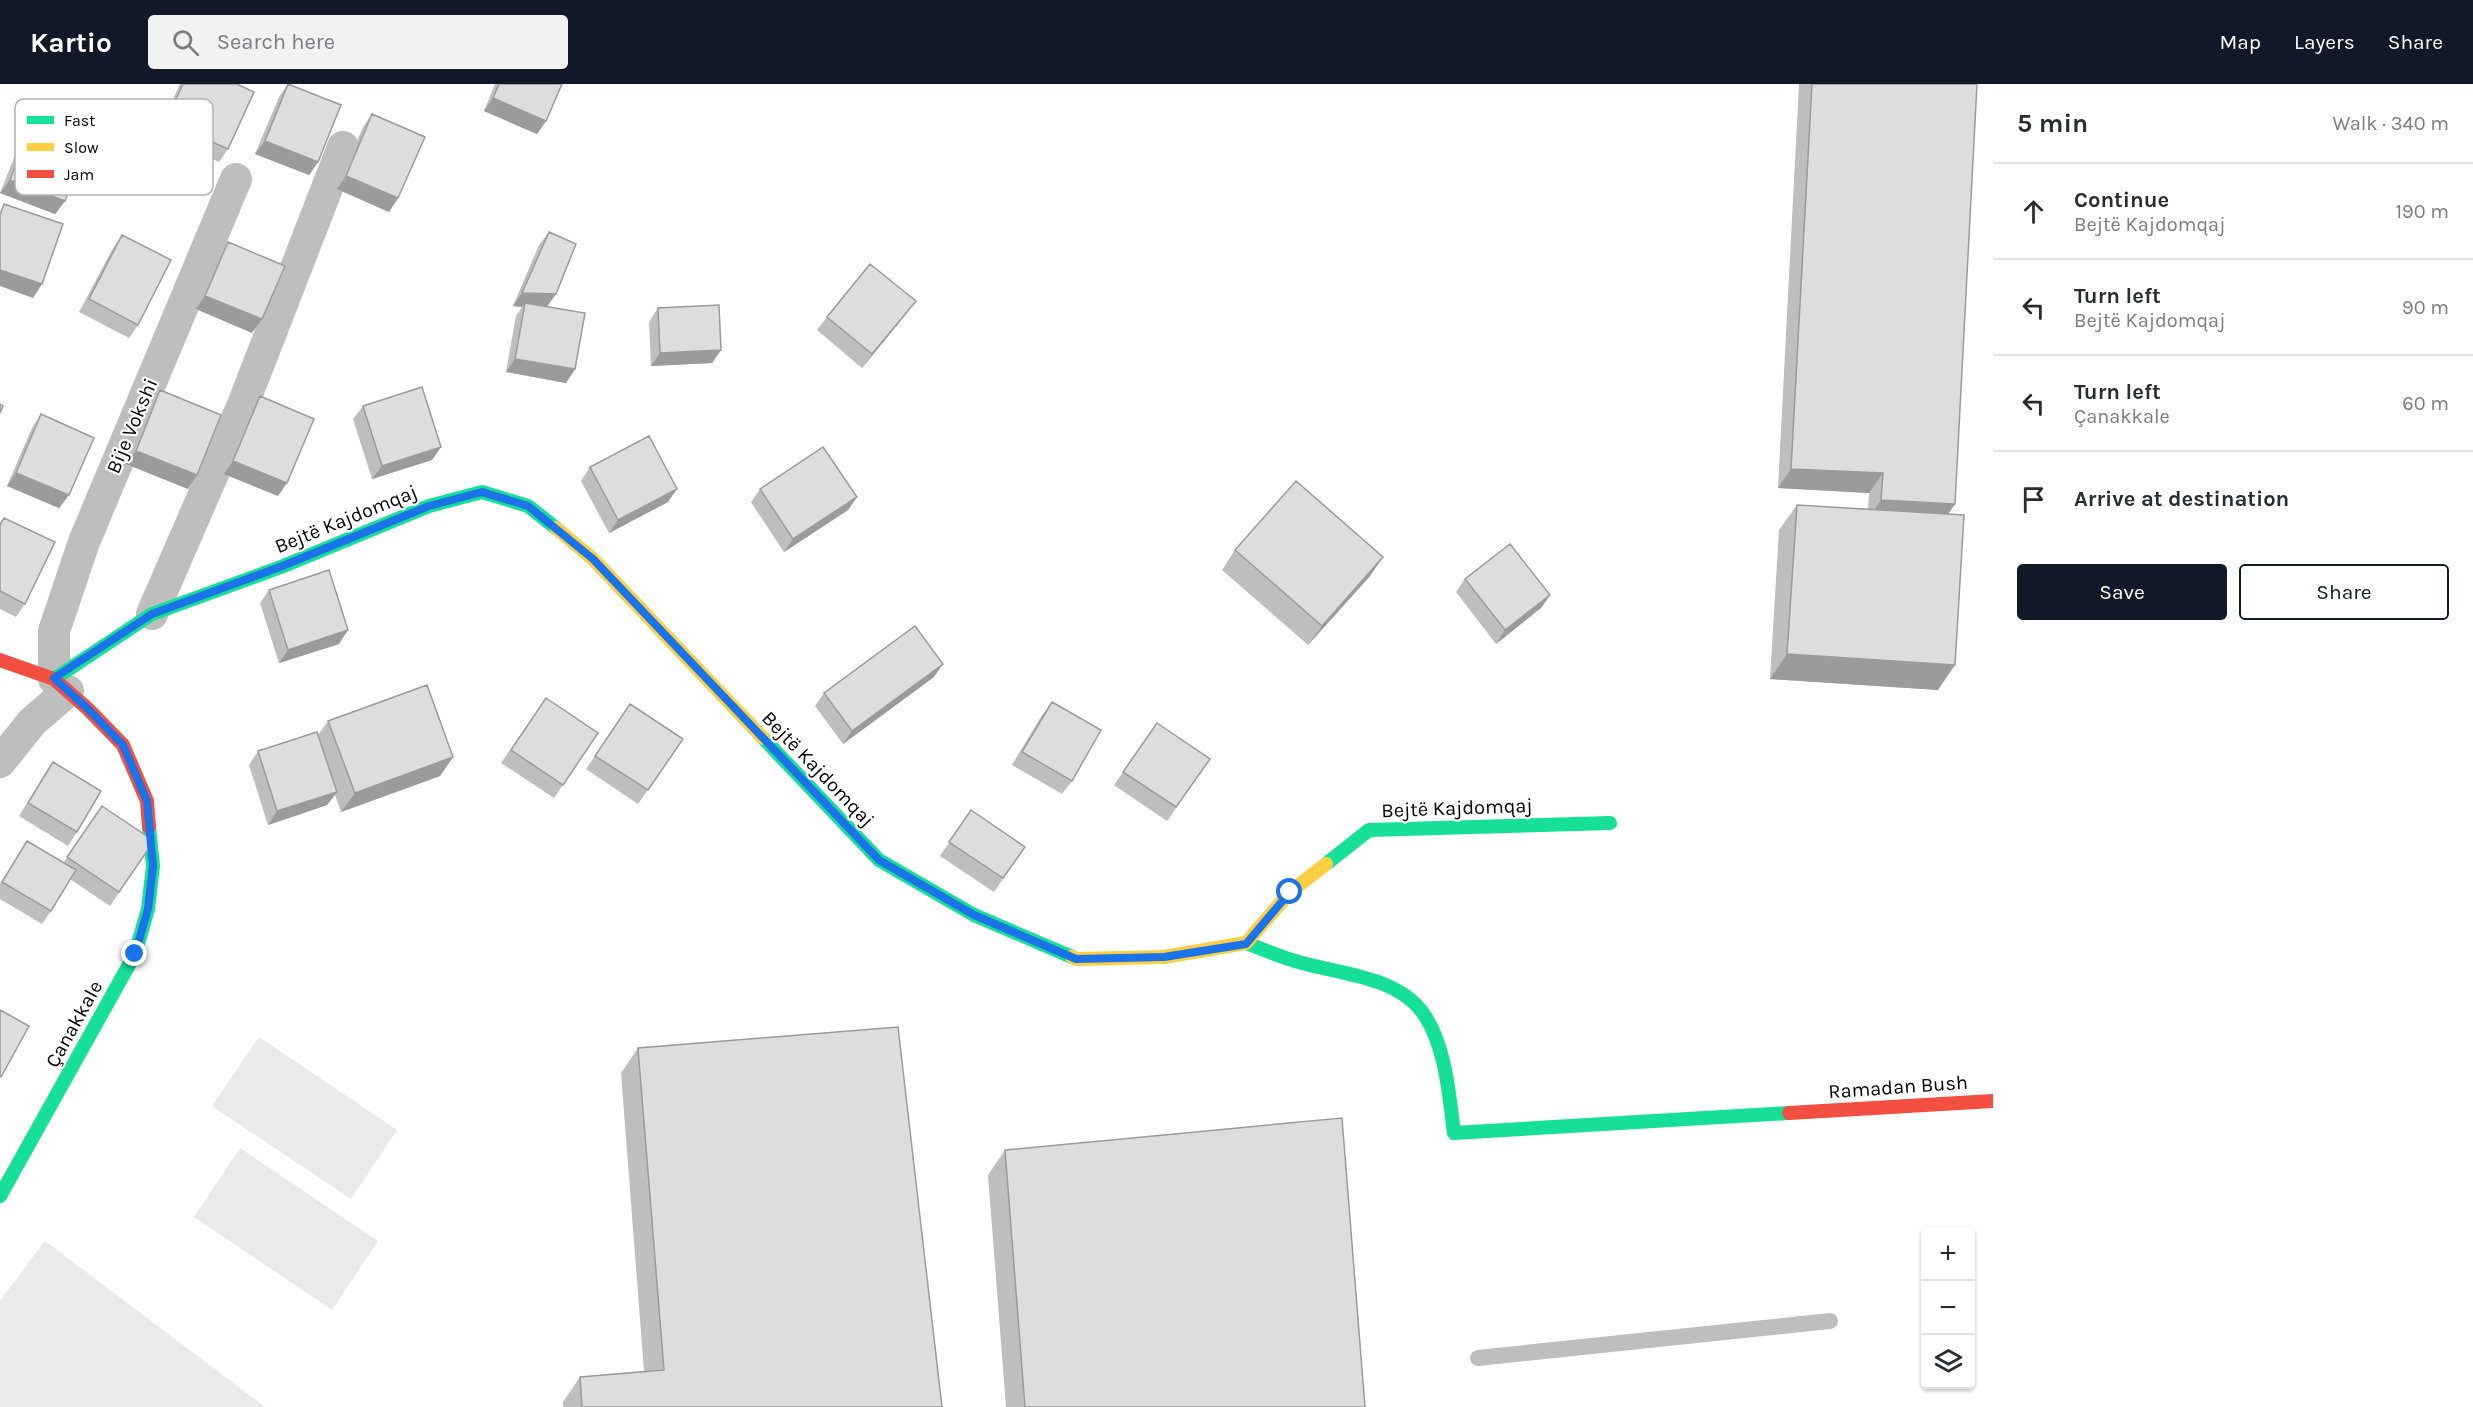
<!DOCTYPE html>
<html lang="en">
<head>
<meta charset="utf-8">
<style>
	body { margin:0; font-family:Karla,sans-serif; background:#f2f2f3; color:#2b2b33 }
	.controls { position:absolute; right:18px; bottom:18px; display:grid; overflow:hidden; border-radius:6px; box-shadow:0 2px 4px #0004 }
	.controls button { width:54px; height:54px; display:grid; place-items:center; padding:0; border:0; border-bottom:2px solid #e1e1e2; background:#fff; color:#2b2b33; font:30px sans-serif }
	.stop { position:absolute; width:18px; height:18px; margin:-14px; border:4px solid #1a73e8; border-radius:50%; background:#fff }
	.stop.end { background:#1a73e8; border-color:#fff; box-shadow:0 2px 6px #0008 }
	.list { margin:0; padding:0; list-style:none }
	h2 { display:flex; justify-content:space-between; align-items:center; height:78px; margin:0; padding:0 24px; font-size:26px }
	h2 small { font-size:20px; font-weight:400; color:#7c7c81 }
	.list li { display:grid; grid-template-columns:39px 1fr auto; gap:18px; align-items:center; box-sizing:border-box; height:96px; padding:0 24px; border-top:2px solid #e1e1e2 }
	.list b { display:block; font-size:22px; white-space:nowrap }
	.list p { margin:0; font-size:20px; white-space:nowrap; color:#7c7c81 }
	.list em { font-size:20px; font-style:normal; color:#7c7c81 }
	.actions { display:flex; gap:12px; padding:18px 24px }
	.actions a { flex:1; padding:14px 0; border:2px solid #111827; border-radius:6px; text-align:center; font-size:21px; color:#111827 }
	.actions .main { background:#111827; color:#fff }
	.icon { flex:none; width:33px; height:33px; fill:none; stroke:currentColor; stroke-width:2; stroke-linecap:round; stroke-linejoin:round }
	.map { position:relative; flex:none; width:1993px; height:1323px; overflow:hidden }
	header { display:flex; align-items:center; gap:36px; box-sizing:border-box; height:84px; padding:0 30px; background:#111827; color:#fff }
	header strong { font-size:28px }
	nav { display:flex; gap:33px; margin-inline-start:auto; font-size:21px }
	.search { width:420px; height:54px; background:#f2f2f3; display:flex; align-items:center; gap:15px; box-sizing:border-box; padding:0 21px; border-radius:6px; color:#7c7c81; font-size:22px }
	main { display:flex }
	aside { flex:1; background:#fff }
	.map>svg:first-child { display:block }
</style>
</head>
<body>
<header>
<strong>Kartio</strong>
<div class="search"><svg class="icon" aria-label="search" viewBox="0 0 24 24"><circle cx="10" cy="10" r="6"/><path d="M15 15l6 6"/></svg>Search here</div>
<nav><a>Map</a><a>Layers</a><a>Share</a></nav>
</header>
<main>
<div class="map">
<svg width="1993" height="1323" viewBox="0 0 1993 1323">
	<rect width="100%" height="100%" fill="#fff"/>
	<path fill="#eaeaea" d="M259,953L397,1046L351,1115L212,1022Z
		M240,1064L378,1157L332,1226L194,1133Z
		M45,1157L265,1323H0V1217Z"/>
	<g fill="none" stroke-linecap="round" stroke-linejoin="round">
		<path stroke="#bebebe" stroke-width="16" d="M1478,1274L1830,1237"/>
		<path stroke="#bebebe" stroke-width="32" d="M152,530L242,323L343,63
			M54,595V547L84,458L236,95
			M0,678L32,638L68,607"/>
		<path stroke="#16e098" stroke-width="14" d="M54,595L152,530L281,483L429,422L482,408L528,422L556,444
			M763,654L879,776L974,831L1072,873
			M1326,780L1369,746L1610,739
			M1246,859C1265,866 1283,874 1302,879C1342,890 1397,893 1423,929C1446,962 1449,1011 1454,1049L1789,1029
			M0,1112L135,870L148,825L153,782L149,743"/>
		<path stroke="#ffcf43" stroke-width="14" d="M556,444L593,475L763,654
			M1072,873L1076,875L1164,873L1246,859L1290,808L1326,780"/>
		<path stroke="#f24e42" stroke-width="14" d="M0,576L54,595L88,625L123,661L147,717L149,743
			M1789,1029L1993,1017"/>
	</g>
	<path fill="#bebebe" d="M180,0H237L228,65L219,78L157,50Z
		M288,0L318,78L309,91L255,70L279,13Z
		M495,0H562L546,37L537,50L484,27Z
		M1799,0H1977L1955,420L1948,430L1938,606L1770,595L1779,446L1797,421L1868,425L1869,409L1778,404Z
		M372,30L398,114L389,128L337,105L363,43Z
		M32,37L65,117L55,130L0,109L23,51Z
		M549,148L556,210L547,222L575,285L566,299L506,288L516,232L522,223L513,222L539,161Z
		M122,151L138,241L129,254L79,228L113,164Z
		M228,158L252,249L196,225L219,171Z
		M916,217L906,230L862,284L817,246L827,233Z
		M658,224L721,266L712,279L651,282L649,238Z
		M160,306L197,391L188,405L126,380L151,320Z
		M260,312L278,412L224,390L251,325Z
		M363,322L441,363L432,376L372,395L353,335Z
		M41,330L69,411L59,424L7,402L32,344Z
		M590,383L668,418L609,449L581,397Z
		M760,405L857,413L848,426L784,468L751,418Z
		M4,434L25,520L16,533L0,525V439Z
		M1235,466L1383,473L1370,492L1308,561L1222,486Z
		M1465,495L1550,511L1541,524L1496,560L1456,508Z
		M269,506L339,560L279,579L260,519Z
		M934,593L843,660L815,622L824,609Z
		M546,614L598,649L554,714L501,679Z
		M1052,618L1072,697L1062,710L1012,681L1042,631Z
		M630,620L683,655L638,720L586,685Z
		M328,637L453,673L440,692L341,728L335,711L327,721L268,741L249,681L258,667L318,651Z
		M1157,639L1210,675L1167,737L1114,701Z
		M53,678L77,748L68,762L19,732L44,691Z
		M102,722L154,757L110,822L70,795L51,827L42,840L0,815V800L27,757L64,778Z
		M971,726L1025,763L994,808L940,772Z
		M638,964L942,1323H563V1318L580,1293L644,1287L621,989Z
		M1005,1066L1365,1323H1006L988,1091Z"/>
	<path fill="#9b9b9b" d="M493,14L546,37L537,50L484,27Z
		M265,57L318,78L309,91L255,70Z
		M346,92L398,114L389,128L337,105Z
		M10,96L65,117L55,130L0,109Z
		M0,186L42,200L33,214L0,202Z
		M522,209L556,210L546,224L525,219L522,223L513,222Z
		M205,212L262,235L252,249L196,225Z
		M916,217L906,230L862,284L872,270Z
		M721,266L712,279L651,282L660,269Z
		M515,275L575,285L566,299L506,288Z
		M441,363L432,376L372,395L382,382Z
		M136,367L197,391L188,405L126,380Z
		M233,377L287,399L278,412L224,390Z
		M1791,385L1883,389L1869,409L1778,404Z
		M16,389L69,411L59,424L7,402Z
		M677,405L668,418L609,449L618,436Z
		M857,413L848,426L784,468L793,455Z
		M1881,416L1955,420L1942,439L1868,435Z
		M1383,473L1370,492L1308,561L1322,542Z
		M1550,511L1541,524L1496,560L1505,546Z
		M348,546L339,560L279,579L288,566Z
		M1787,570L1955,581L1938,606L1770,595Z
		M943,580L934,593L843,660L852,647Z
		M453,673L440,692L341,728L355,709Z
		M337,708L327,721L268,741L277,727Z"/>
	<path fill="#ddd" stroke="#9b9b9b" stroke-width="1.5" d="M183,0H237L254,8L228,65L166,37Z
		M288,0L341,21L318,78L265,57Z
		M499,0H562L546,37L493,14Z
		M1812,0H1977L1955,420L1881,416L1883,389L1791,385Z
		M372,30L425,53L398,114L346,92Z
		M32,37L87,58L65,117L10,96Z
		M4,120L63,140L42,200L0,186V131Z
		M549,148L576,160L556,210L522,209Z
		M122,151L171,176L138,241L89,215Z
		M228,158L285,182L262,235L205,212Z
		M870,180L916,217L872,270L827,233Z
		M525,219L585,229L575,285L515,275Z
		M719,221L721,266L660,269L658,224Z
		M422,303L441,363L382,382L363,322Z
		M160,306L221,331L197,391L136,367Z
		M260,312L314,335L287,399L233,377Z
		M0,320L3,322L0,329Z
		M41,330L94,354L69,411L16,389Z
		M649,352L677,405L618,436L590,383Z
		M823,363L857,413L793,455L760,405Z
		M1296,397L1383,473L1322,542L1235,466Z
		M1797,421L1964,431L1955,581L1787,570Z
		M4,434L55,458L25,520L0,507V441Z
		M1510,460L1550,511L1505,546L1465,495Z
		M329,486L348,546L288,566L269,506Z
		M915,542L943,580L852,647L824,609Z
		M427,601L453,673L355,709L328,637Z
		M546,614L598,649L563,701L511,666Z
		M1052,618L1101,646L1072,697L1022,668Z
		M630,620L683,655L648,706L595,672Z
		M1157,639L1210,675L1176,723L1123,688Z
		M317,648L337,708L277,727L258,667Z
		M53,678L101,707L77,748L28,719Z
		M102,722L154,757L119,808L67,773Z
		M971,726L1025,763L1003,794L949,758Z
		M27,757L76,786L51,827L2,798Z
		M0,926L29,942L1,993L0,992Z
		M898,943L942,1323H582L580,1293L664,1286L638,964Z
		M1342,1034L1365,1323H1025L1005,1066Z"/>
	<g fill="none" stroke-linecap="round" stroke-linejoin="round">
		<path stroke="#1a73e8" stroke-width="8" d="M135,870L148,825L153,782L147,717L123,661L88,625L54,594L152,530L280,483L429,422L482,408L528,422L593,475L879,776L974,831L1076,875L1164,873L1246,860L1290,808"/>
	</g>
	<g text-anchor="middle" dominant-baseline="central" stroke-width="4.5" stroke-linejoin="round" paint-order="stroke">
		<g font-size="20" fill="#000" stroke="#fff">
			<text transform="translate(132 342) rotate(-67)">Bije Vokshi</text>
			<text transform="translate(346 435) rotate(-22)">Bejtë Kajdomqaj</text>
			<text transform="translate(818 685) rotate(46)">Bejtë Kajdomqaj</text>
			<text transform="translate(1457 724) rotate(-2)">Bejtë Kajdomqaj</text>
			<text transform="translate(74 940) rotate(-61)">Çanakkale</text>
			<text transform="translate(1898 1003) rotate(-4)">Ramadan Bush</text>
		</g>
	</g>
	<rect x="15" y="15" width="198" height="96" rx="9" fill="#fff" stroke="#b2b2b2" stroke-width="1.5"/>
	<rect x="27" y="32" width="27" height="8" fill="#16e098"/>
	<rect x="27" y="59" width="27" height="8" fill="#ffcf43"/>
	<rect x="27" y="86" width="27" height="8" fill="#f24e42"/>
	<g font-size="16" fill="#000">
		<text x="64" y="42">Fast</text>
		<text x="64" y="69">Slow</text>
		<text x="64" y="96">Jam</text>
	</g>
</svg>
<div class="controls">
<button>+</button>
<button>−</button>
<button><svg class="icon" aria-label="layers" viewBox="0 0 24 24"><path d="M12 4l9 5-9 5-9-5zM3 14l9 5 9-5"/></svg></button>
</div>
<div class="stop" style="left:1290px;top:808px"></div>
<div class="stop end" style="left:135px;top:870px"></div>
</div>
<aside>
<h2>5 min<small>Walk · 340 m</small></h2>
<ul class="list">
<li><svg class="icon" aria-label="ahead" viewBox="0 0 24 24"><path d="M12 20V5M6 11l6-6 6 6"/></svg><div><b>Continue</b><p>Bejtë Kajdomqaj</p></div><em>190 m</em></li>
<li><svg class="icon" aria-label="left" viewBox="0 0 24 24"><path d="M17 20v-9H6M10 6l-5 5 5 5"/></svg><div><b>Turn left</b><p>Bejtë Kajdomqaj</p></div><em>90 m</em></li>
<li><svg class="icon" aria-label="left" viewBox="0 0 24 24"><path d="M17 20v-9H6M10 6l-5 5 5 5"/></svg><div><b>Turn left</b><p>Çanakkale</p></div><em>60 m</em></li>
<li><svg class="icon" aria-label="arrive" viewBox="0 0 24 24"><path d="M6 21V4h12l-3 4 3 4H6"/></svg><div><b>Arrive at destination</b></div></li>
</ul>
<div class="actions"><a class="main">Save</a><a>Share</a></div>
</aside>
</main>
</body>
</html>
